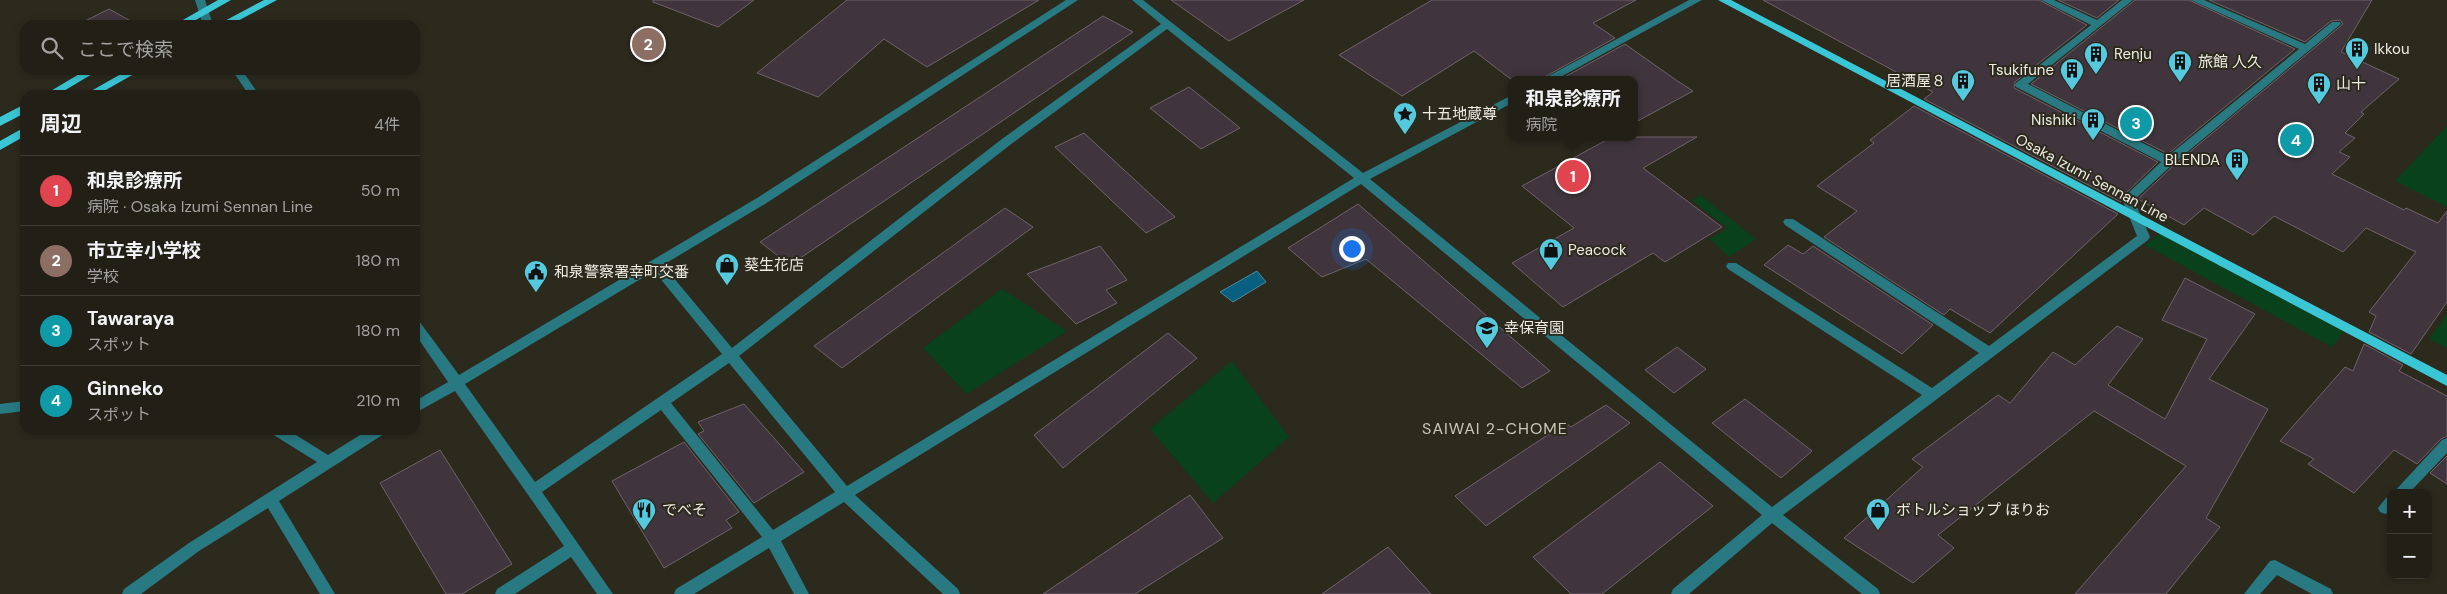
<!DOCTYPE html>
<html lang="ja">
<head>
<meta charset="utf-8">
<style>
	body { margin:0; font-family:"DM Sans","Noto Sans JP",sans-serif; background:#29271f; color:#f1f3f6 }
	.controls { position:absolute; right:15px; bottom:15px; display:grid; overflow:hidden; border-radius:10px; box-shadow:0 2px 8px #0003 }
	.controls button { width:45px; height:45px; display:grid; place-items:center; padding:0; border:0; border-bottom:1px solid #3e3d35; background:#211f16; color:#f1f3f6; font:25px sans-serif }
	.you { position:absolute; left:1351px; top:248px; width:18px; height:18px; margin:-12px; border:4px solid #fff; border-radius:50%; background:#1a73e8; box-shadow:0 0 0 8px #1a73e833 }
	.badge { display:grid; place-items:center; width:32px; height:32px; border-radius:50%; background:#55cade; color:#fff; font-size:16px; font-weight:700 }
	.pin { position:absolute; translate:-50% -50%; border:2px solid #fff; box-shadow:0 1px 5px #0006 }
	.popup { position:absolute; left:1508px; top:76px; width:130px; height:65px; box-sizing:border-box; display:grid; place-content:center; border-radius:10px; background:#211f16; filter:drop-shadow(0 1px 4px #0005); font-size:16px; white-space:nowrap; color:#a2a2a1 }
	.popup b { font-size:19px; color:#f1f3f6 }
	.popup::after { content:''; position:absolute; left:50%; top:100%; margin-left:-10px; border:10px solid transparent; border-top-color:#211f16 }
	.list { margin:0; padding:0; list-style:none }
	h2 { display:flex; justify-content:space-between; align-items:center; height:65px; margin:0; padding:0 20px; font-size:21px }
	h2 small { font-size:16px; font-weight:400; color:#a2a2a1 }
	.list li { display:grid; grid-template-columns:32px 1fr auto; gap:15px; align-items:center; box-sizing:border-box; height:70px; padding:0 20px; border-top:1px solid #3e3d35 }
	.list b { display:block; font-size:19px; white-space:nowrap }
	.list p { margin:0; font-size:16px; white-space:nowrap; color:#a2a2a1 }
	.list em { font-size:16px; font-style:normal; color:#a2a2a1 }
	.icon { flex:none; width:28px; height:28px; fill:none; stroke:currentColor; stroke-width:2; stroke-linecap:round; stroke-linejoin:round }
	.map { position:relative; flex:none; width:2447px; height:594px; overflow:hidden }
	.search { position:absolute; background:#211f16; box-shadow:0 2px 8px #0003; left:20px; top:20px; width:400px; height:55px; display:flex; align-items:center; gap:12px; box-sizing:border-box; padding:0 18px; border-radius:15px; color:#a2a2a1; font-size:19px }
	.panel { position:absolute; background:#211f16; box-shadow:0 2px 8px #0003; left:20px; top:90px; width:400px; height:345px; border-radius:15px }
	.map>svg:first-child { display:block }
</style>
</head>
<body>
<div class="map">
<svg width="2447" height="594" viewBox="0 0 2447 594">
	<rect width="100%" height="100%" fill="#2c291d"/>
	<path fill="#09411d" d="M2447,126V207L2395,181Z
		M1700,195L1756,239L1729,257L1710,239L1727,228L1692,200Z
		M2160,233L2344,331L2332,347L2145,245Z
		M1002,289L1067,331L967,394L923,348Z
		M2447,314V348L2429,339Z
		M1232,361L1289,437L1213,503L1150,429Z"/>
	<path fill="#085f7f" stroke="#4d899d" d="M1257,271L1266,282L1233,302L1220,292Z"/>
	<path fill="#40353d" stroke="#6f636b" d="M653,0H754L718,27L653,2Z
		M847,0H1039L927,67L884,39L818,97L757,73Z
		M1171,0H1304L1229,41Z
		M1432,0H1636L1593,23L1615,38L1539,80H1512L1474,51L1402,96L1339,55Z
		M1763,0H2039L2087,25L2015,82L2014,88L2158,162L2121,198V202L1924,99L1933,92Z
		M2058,0H2119L2097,18Z
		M2135,0H2189L2295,49L2168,154L2031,84Z
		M2209,0H2372L2341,52L2399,79L2361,112L2364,114L2345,133L2355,138L2339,152L2350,157L2332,174L2404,210L2406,208L2438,223L2447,211V302L2411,354L2369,332L2376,316L2369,312L2416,252L2366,228L2343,252L2274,216L2253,235L2204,208L2184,225L2138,199L2174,165L2343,24L2340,20L2331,21L2305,42Z
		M109,9L138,25H77Z
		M1103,16L1133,32L790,265L760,242Z
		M1625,44L1676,80L1693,91L1634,123V80H1559Z
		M1189,87L1240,128L1201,149L1150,108Z
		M1914,106L2118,214L1990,333L1950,309L1944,315L1824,237L1857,211L1817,186L1874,143L1870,140Z
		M1084,133L1175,217L1146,233L1055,147Z
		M1612,137H1697L1643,168L1722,227L1665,262L1653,253L1563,307L1512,263L1574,228L1522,186Z
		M1358,204L1550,371L1522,388L1366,259L1322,277L1288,248Z
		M1005,208L1033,227L842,368L814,346Z
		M1788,245L1803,254L1813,246L1933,325L1902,354L1764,265Z
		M1100,246L1127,280L1106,290L1117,303L1076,324L1027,274Z
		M2185,278L2255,314L2209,379L2268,409L2206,518L2220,527L2166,594H2075L2186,466L2094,411L1938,535L1954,548L1913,583L1844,538L1923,467L1912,459L1998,395L2010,403L2053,352L2075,365L2117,326L2143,339L2108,385L2165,419L2207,339L2162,320Z
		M1168,333L1197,358L1063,468L1034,435Z
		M2364,344L2403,365L2399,371L2447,396V436L2441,439L2417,464L2394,450L2354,493L2308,464L2314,459L2280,441L2345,367L2353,371Z
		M1677,347L1706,369L1674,393L1645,370Z
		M1745,399L1812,451L1781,478L1712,423Z
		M744,404L804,472L754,503L698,434L704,431L698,422Z
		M1606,405L1630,423L1486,526L1455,496L1566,423L1571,427Z
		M684,442L739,512L726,520L732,528L664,568L612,481Z
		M440,450L512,564L462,594H446L380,483Z
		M2447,456V484L2430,473Z
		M1660,462L1713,506L1602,594H1571L1533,557Z
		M1190,495L1223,538L1135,594H1043Z
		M1388,547L1431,594H1322Z"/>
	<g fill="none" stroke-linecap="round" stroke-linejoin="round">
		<path fill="#297982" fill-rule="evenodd" d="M195,0H205L213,25H203Z
			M1066,0H1078L765,204L663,265L732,348L1002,139L1161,24L1132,0H1143L1363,173L1512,95V103L1370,179L1772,507L1922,395L1728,269L1726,266L1728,263H1736L1932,388L1979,353L1785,225L1783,222L1785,219H1793L1989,346L2137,236L2122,199L2161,162L2016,87L2015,85L2016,83L2091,25L2041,0H2054L2097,20L2122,0H2133L2028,84L2168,156L2299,49L2191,0H2204L2305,44L2332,22H2340L2341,24L2173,164L2134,200L2150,237L2148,240L1783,515L1878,589L1880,594H1862L1772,523L1689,594H1671L1673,589L1762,515L1361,184L855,495L958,589L960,594H943L844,502L781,541L809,594H794L769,548L694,594H674L676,589L762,537L661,410L542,492L613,594H597L571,557L515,594H495L497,589L564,546L455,391L415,413V401L448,382L415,334V319L419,321L459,375L757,198ZM1167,29L1354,178L847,486L739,356L1010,145ZM654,271L722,354L535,482L465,384ZM729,363L835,492L773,530L671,403Z
			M1689,0H1702L1555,80H1541Z
			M232,70H242L259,95H249Z
			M25,401V411L0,414V404Z
			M270,430H288L328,455L368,430H386L384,434L279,501L335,594H320L268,508L199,551L141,594H122L124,589L189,543L317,462L272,434Z
			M2447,438V453L2409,493H2393L2442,440Z
			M2391,496V512L2385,514L2380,512L2378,508L2386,498Z
			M2275,560L2331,589L2333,594H2312L2277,575L2260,594H2244L2270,561Z"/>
		<path fill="#3bc6d5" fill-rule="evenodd" d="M218,0H231L187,25H174Z
			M264,0H277L230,25H217Z
			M1718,0H1731L2447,375V386Z
			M86,70H99L57,95H44Z
			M128,70H141L97,95H84Z
			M25,104V113L0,126V117Z
			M25,127V136L0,150V141Z"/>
	</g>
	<defs>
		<g id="building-pin" transform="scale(1.25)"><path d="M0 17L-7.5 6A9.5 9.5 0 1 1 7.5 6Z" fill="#55cade" stroke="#2c291d"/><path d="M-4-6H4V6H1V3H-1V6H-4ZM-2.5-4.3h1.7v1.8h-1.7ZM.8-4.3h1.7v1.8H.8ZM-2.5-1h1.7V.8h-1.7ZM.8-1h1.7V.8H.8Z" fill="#111"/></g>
		<g id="sight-pin" transform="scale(1.25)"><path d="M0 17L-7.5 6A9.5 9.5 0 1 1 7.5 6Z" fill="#55cade" stroke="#2c291d"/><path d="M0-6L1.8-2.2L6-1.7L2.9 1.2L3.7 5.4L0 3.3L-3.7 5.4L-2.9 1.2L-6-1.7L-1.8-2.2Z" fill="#111"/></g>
		<g id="shop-pin" transform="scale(1.25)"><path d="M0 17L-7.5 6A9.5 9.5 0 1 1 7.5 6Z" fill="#55cade" stroke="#2c291d"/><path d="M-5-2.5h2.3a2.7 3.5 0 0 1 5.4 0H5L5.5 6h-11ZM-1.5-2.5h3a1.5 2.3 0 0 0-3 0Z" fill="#111"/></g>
		<g id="civic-pin" transform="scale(1.25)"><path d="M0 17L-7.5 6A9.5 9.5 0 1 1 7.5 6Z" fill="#55cade" stroke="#2c291d"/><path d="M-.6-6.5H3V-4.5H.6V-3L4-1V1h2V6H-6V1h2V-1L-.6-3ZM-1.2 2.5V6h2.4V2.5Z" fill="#111"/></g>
		<g id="school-pin" transform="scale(1.25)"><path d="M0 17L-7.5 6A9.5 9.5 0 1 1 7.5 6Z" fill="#55cade" stroke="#2c291d"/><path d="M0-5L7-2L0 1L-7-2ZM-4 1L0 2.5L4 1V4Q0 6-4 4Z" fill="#111"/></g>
		<g id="restaurant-pin" transform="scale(1.25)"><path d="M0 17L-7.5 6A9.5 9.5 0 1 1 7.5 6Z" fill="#55cade" stroke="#2c291d"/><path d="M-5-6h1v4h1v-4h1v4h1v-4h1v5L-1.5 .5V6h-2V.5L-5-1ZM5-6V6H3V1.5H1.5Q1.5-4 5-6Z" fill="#111"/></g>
	</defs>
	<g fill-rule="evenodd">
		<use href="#building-pin" x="2357" y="49"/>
		<use href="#building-pin" x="2096" y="54"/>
		<use href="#building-pin" x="2180" y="62"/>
		<use href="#building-pin" x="2072" y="70"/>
		<use href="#building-pin" x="1963" y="81"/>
		<use href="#building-pin" x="2319" y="84"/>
		<use href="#sight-pin" x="1405" y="114"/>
		<use href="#building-pin" x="2093" y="120"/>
		<use href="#building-pin" x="2237" y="160"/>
		<use href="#shop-pin" x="1551" y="250"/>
		<use href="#shop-pin" x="727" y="265"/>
		<use href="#civic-pin" x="536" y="272"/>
		<use href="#school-pin" x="1487" y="328"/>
		<use href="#restaurant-pin" x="644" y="510"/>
		<use href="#shop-pin" x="1878" y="510"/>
	</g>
	<g text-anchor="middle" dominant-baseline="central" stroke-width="4" stroke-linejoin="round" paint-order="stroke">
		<g font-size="15" fill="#edebe4" stroke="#2c291d" text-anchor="start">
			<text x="2374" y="49">Ikkou</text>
			<text x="2114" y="54">Renju</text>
			<text x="2198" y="62">旅館 人久</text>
			<text x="2054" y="70" text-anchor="end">Tsukifune</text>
			<text x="1946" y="81" text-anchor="end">居酒屋８</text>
			<text x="2336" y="84">山十</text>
			<text x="1422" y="114">十五地蔵尊</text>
			<text x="2076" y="120" text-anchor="end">Nishiki</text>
			<text x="2220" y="160" text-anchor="end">BLENDA</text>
			<text x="1568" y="250">Peacock</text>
			<text x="744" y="265">葵生花店</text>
			<text x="554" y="272">和泉警察署幸町交番</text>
			<text x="1504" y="328">幸保育園</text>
			<text x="662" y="510">でべそ</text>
			<text x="1896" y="510">ボトルショップ ほりお</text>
		</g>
		<g font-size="15" fill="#edebe4" stroke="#2c291d">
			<text transform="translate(2092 178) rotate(28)">Osaka Izumi Sennan Line</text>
		</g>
		<g font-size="16" letter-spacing="1" fill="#ccc8b9" stroke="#2c291d">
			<text x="1495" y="428">SAIWAI 2-CHOME</text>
		</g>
	</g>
</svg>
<div class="controls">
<button>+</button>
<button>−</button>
</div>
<div class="you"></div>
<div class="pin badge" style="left:1573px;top:176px;background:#e0444e">1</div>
<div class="popup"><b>和泉診療所</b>病院</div>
<div class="pin badge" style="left:648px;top:44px;background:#8d6e63">2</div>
<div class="pin badge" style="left:2136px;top:123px;background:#0f9aa8">3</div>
<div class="pin badge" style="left:2296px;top:140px;background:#0f9aa8">4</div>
<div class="search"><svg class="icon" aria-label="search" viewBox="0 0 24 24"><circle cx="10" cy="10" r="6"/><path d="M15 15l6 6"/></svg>ここで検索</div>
<section class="panel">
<h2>周辺<small>4件</small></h2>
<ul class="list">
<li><span class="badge" style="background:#e0444e">1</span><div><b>和泉診療所</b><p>病院 · Osaka Izumi Sennan Line</p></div><em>50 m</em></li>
<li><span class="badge" style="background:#8d6e63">2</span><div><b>市立幸小学校</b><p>学校</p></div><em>180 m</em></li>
<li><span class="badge" style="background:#0f9aa8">3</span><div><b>Tawaraya</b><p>スポット</p></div><em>180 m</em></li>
<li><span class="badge" style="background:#0f9aa8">4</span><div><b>Ginneko</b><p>スポット</p></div><em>210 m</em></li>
</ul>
</section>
</div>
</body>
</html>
